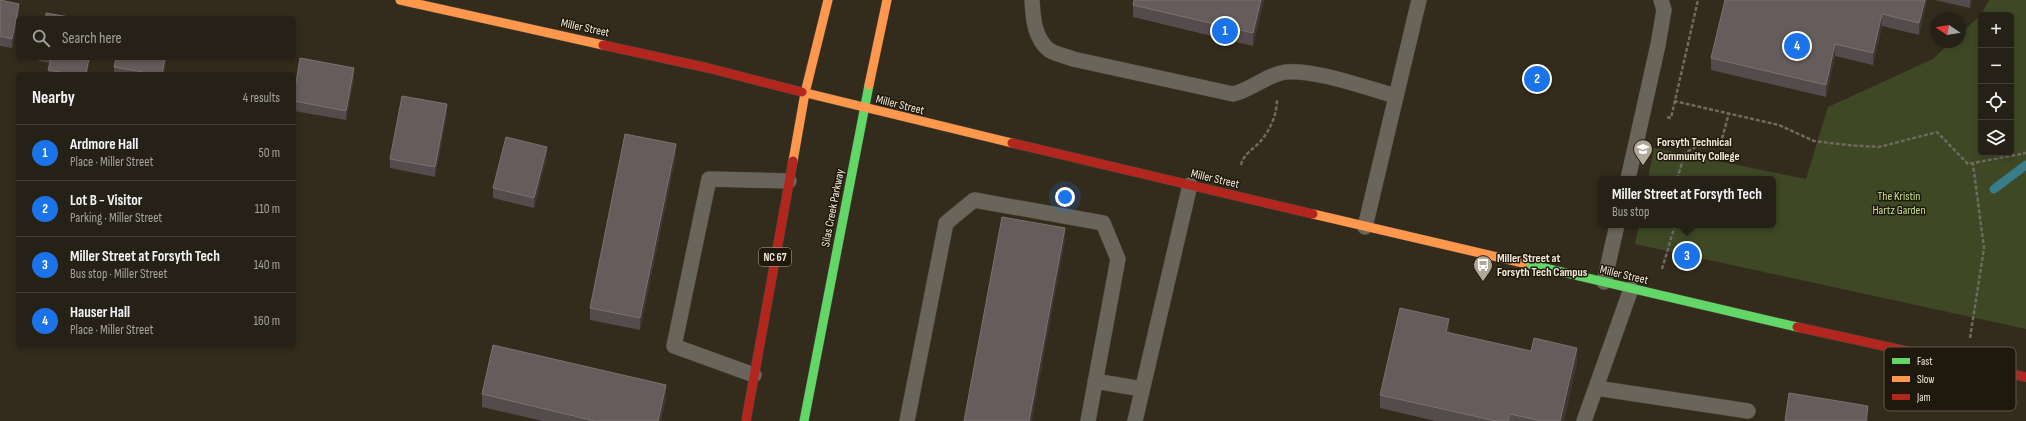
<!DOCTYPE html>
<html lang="en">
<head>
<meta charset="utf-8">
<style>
	body { margin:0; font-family:"Sofia Sans Condensed",sans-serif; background:#2e291f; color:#f1f3f6 }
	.controls { position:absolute; right:12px; top:12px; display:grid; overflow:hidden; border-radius:6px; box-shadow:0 2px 6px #0003 }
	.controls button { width:36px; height:36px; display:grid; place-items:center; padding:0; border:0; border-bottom:1px solid #423e35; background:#262116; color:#f1f3f6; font:20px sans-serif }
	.compass { position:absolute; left:1930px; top:12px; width:36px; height:36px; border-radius:50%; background:#262116; box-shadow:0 2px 6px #0003; rotate:282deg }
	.you { position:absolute; left:1065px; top:197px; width:14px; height:14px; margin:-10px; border:3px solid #fff; border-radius:50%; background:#1a73e8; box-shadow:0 0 0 6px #1a73e833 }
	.badge { display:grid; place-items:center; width:26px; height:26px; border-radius:50%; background:#1a73e8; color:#fff; font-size:13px; font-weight:700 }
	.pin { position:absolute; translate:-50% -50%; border:2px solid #fff; box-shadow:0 1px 4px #0006 }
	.popup { position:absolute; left:1598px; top:176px; width:178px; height:52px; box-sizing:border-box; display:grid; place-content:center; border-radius:6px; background:#262116; filter:drop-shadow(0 1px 3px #0005); font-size:13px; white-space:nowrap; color:#a4a3a1 }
	.popup b { font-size:15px; color:#f1f3f6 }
	.popup::after { content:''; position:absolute; left:50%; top:100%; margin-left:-8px; border:8px solid transparent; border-top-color:#262116 }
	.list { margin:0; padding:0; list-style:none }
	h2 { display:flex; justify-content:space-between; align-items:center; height:52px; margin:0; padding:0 16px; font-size:17px }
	h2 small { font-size:13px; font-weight:400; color:#a4a3a1 }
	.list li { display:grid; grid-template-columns:26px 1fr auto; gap:12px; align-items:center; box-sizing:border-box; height:56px; padding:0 16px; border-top:1px solid #423e35 }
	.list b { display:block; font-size:15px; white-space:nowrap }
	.list p { margin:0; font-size:13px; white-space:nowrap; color:#a4a3a1 }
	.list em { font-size:13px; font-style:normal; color:#a4a3a1 }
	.icon { flex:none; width:22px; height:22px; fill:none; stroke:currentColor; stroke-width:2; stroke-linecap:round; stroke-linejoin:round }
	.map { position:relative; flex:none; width:2026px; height:421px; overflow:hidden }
	.search { position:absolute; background:#262116; box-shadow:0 2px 6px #0003; left:16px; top:16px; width:280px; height:44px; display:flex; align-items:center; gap:10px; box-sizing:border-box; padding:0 14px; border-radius:6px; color:#a4a3a1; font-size:15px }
	.panel { position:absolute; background:#262116; box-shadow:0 2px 6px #0003; left:16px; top:72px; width:280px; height:276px; border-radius:6px }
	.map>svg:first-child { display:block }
</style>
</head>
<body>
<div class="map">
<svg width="2026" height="421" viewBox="0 0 2026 421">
	<rect width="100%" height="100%" fill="#332c1d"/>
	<path fill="#3e4825" d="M1989,0H2026V329L1635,244L1639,225H1773V179H1648L1654,148L1806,179L1828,107L1933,59L1951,42H1960V34L1981,15V153H2011V15H1981Z"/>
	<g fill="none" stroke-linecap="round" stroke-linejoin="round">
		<path stroke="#387d89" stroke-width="9" d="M1994,189L2026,165"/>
		<g stroke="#4d473b" stroke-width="16">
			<path id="lane" d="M1032,0C1033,17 1034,38 1049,50C1055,54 1066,56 1073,59L1233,94C1251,90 1268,74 1286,72C1314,69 1367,88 1396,96
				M1628,179L1658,45L1664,10L1661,0
				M1365,227L1419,0
				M1604,282L1617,225
				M754,375L674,346L709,179L789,181
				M1095,381L1142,389
				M1596,388L1748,411
				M907,421L946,223L974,200L1103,223L1118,259L1088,421
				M1135,421L1190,185
				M1584,421L1631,289"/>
		</g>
		<g stroke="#4d473b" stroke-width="10">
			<path id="fast" d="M1523,263L1797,327
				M804,421L869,85"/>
		</g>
		<g stroke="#4d473b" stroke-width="10">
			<path id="slow" d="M400,0L603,45
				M869,85L887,0
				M802,92L1012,143
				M793,161L805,93L828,0
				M1313,214L1523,263"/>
		</g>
		<g stroke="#4d473b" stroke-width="10">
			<path id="jam" d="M603,45L708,68L802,92
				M1012,143L1313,214
				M1797,327L2026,377
				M746,421L793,161"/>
		</g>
		<path stroke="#6f6a5f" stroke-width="2.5" stroke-dasharray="4 2" stroke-linecap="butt" d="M1674,101L1779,125L1814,141L1847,145L1879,147L1937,132L1968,164L2026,153
			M1667,117L1671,118L1698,0
			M1241,165C1243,155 1252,150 1259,143C1270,131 1277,115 1277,99
			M1677,179L1685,153L1697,146H1720L1729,113
			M1662,269L1675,225
			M1970,338L1984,248L1973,164"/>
		<use href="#lane" stroke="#6a655a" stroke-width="15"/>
		<use href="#fast" stroke="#63d668" stroke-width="9"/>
		<use href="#slow" stroke="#ff974d" stroke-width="9"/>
		<use href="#jam" stroke="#b3261e" stroke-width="9"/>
	</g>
	<path fill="#544b4c" d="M0,0L19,13L12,48L0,46Z
		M1264,0L1253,46L1133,17V5Z
		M1927,0L1919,35L1882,26L1873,65L1835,56L1826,97L1711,70V58Z
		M1935,0H1972L1970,8Z
		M39,58H90L87,74H48L50,63L39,61Z
		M116,58H166L164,74H114V67Z
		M354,78L346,120L294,111V95Z
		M447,114L435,177L390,168V159Z
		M547,156L534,208L493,198V188Z
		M676,156L640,330L590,320V308Z
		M1449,333L1577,362L1564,421H1435L1380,408V395Z
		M482,394L666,397L661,421H543L482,407Z"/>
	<path fill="#403733" d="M1261,0H1264L1253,46V33Z
		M1925,0H1927L1919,35V23Z
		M1970,0H1972L1970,8Z
		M19,4V13L12,48V39Z
		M1882,14V26L1873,65V53Z
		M1835,44V56L1826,97V85Z
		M89,58H90L87,74H86Z
		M165,58H166L164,74H162Z
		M354,68V78L346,120V111Z
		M447,104V114L435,177V167Z
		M676,144V156L640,330V318Z
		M547,147V156L534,208V198Z
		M1065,228V242L1032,421H1029Z
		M1449,319V333L1446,332Z
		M1577,348V362L1564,421H1560Z
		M666,385V397L661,421H658Z
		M1868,406V421H1866Z"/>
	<path fill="#655c5b" stroke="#7b726f" d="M0,0L19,4L12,39L0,36Z
		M1134,0H1261L1253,33L1133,5Z
		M1725,0H1925L1919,23L1882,14L1873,53L1835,44L1826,85L1711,58Z
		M46,13L75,18H46Z
		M51,58H89L86,74H72L48,70Z
		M116,58H165L162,74H155L114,67Z
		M300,58L354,68L346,111L294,101V95Z
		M402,96L447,104L435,167L390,159Z
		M625,134L676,144L640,318L590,308Z
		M506,137L547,147L534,198L493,188Z
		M1002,217L1065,228L1029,421H964Z
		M1400,308L1449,319L1446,332L1531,351L1534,338L1577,348L1560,421H1541L1510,414L1508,421H1496L1380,395Z
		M493,345L666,385L658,421H595L482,394Z
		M1789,393L1868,406L1866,421H1785Z"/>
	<defs>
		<g id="university-pin" transform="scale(1)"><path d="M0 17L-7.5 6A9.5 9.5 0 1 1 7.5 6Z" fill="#afa797" stroke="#1f190d"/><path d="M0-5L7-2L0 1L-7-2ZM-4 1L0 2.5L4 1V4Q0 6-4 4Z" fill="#fff"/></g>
		<g id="bus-pin" transform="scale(1)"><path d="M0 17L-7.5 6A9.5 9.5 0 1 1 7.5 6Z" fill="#afa797" stroke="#1f190d"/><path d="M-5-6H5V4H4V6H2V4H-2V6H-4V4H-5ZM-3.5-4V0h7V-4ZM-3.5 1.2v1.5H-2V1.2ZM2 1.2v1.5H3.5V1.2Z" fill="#fff"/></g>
	</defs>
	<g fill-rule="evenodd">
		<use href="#university-pin" x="1643" y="149"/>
		<use href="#bus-pin" x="1483" y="265"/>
	</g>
	<g text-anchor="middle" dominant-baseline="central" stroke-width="3" stroke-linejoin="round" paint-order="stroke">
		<rect fill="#1f190d" stroke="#b3ab9c" stroke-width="1" x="759" y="248" width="32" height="18" rx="3"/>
		<g font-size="11" font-weight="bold" fill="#f2e9d9">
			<text x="775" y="257">NC 67</text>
		</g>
		<g font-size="12" fill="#f2e9d9" stroke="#1f190d">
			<text transform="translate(585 28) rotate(12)">Miller Street</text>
			<text transform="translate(900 105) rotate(14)">Miller Street</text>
			<text transform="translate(1215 179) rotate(13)">Miller Street</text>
			<text transform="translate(833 208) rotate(-79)">Silas Creek Parkway</text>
			<text transform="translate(1624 275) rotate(13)">Miller Street</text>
		</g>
		<g font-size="12" font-weight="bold" fill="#f2e9d9" stroke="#1f190d" text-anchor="start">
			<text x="1657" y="142">Forsyth Technical<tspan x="1657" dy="14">Community College</tspan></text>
			<text x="1497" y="258">Miller Street at<tspan x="1497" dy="14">Forsyth Tech Campus</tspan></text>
		</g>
		<g font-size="12" fill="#c6e190" stroke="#1f190d">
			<text x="1899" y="196">The Kristin<tspan x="1899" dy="14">Hartz Garden</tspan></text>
		</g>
	</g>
	<rect x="1884" y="347" width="132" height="64" rx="6" fill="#1f190d" stroke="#5e574a" stroke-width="1"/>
	<rect x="1892" y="358" width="18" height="6" fill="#63d668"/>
	<rect x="1892" y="376" width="18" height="6" fill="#ff974d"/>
	<rect x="1892" y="394" width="18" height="6" fill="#b3261e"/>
	<g font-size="11" fill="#f2e9d9">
		<text x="1917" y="365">Fast</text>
		<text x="1917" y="383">Slow</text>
		<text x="1917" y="401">Jam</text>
	</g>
</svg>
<div class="controls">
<button>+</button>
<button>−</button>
<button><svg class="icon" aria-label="locate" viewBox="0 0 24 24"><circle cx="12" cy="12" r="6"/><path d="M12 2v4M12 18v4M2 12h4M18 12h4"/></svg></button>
<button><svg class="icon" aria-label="layers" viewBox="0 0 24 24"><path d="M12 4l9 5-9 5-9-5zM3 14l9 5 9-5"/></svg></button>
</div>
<svg class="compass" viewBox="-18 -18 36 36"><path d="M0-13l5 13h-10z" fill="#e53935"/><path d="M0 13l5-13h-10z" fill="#a4a3a1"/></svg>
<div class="you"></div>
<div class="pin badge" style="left:1225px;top:31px">1</div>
<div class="pin badge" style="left:1537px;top:79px">2</div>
<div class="pin badge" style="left:1687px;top:256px">3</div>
<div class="popup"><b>Miller Street at Forsyth Tech</b>Bus stop</div>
<div class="pin badge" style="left:1797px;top:46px">4</div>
<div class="search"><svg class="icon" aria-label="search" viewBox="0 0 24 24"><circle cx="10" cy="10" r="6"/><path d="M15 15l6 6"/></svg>Search here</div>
<section class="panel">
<h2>Nearby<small>4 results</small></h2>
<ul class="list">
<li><span class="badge">1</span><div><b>Ardmore Hall</b><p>Place · Miller Street</p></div><em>50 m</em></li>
<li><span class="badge">2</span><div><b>Lot B - Visitor</b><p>Parking · Miller Street</p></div><em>110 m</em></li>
<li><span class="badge">3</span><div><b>Miller Street at Forsyth Tech</b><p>Bus stop · Miller Street</p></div><em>140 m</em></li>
<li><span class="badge">4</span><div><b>Hauser Hall</b><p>Place · Miller Street</p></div><em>160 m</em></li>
</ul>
</section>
</div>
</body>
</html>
